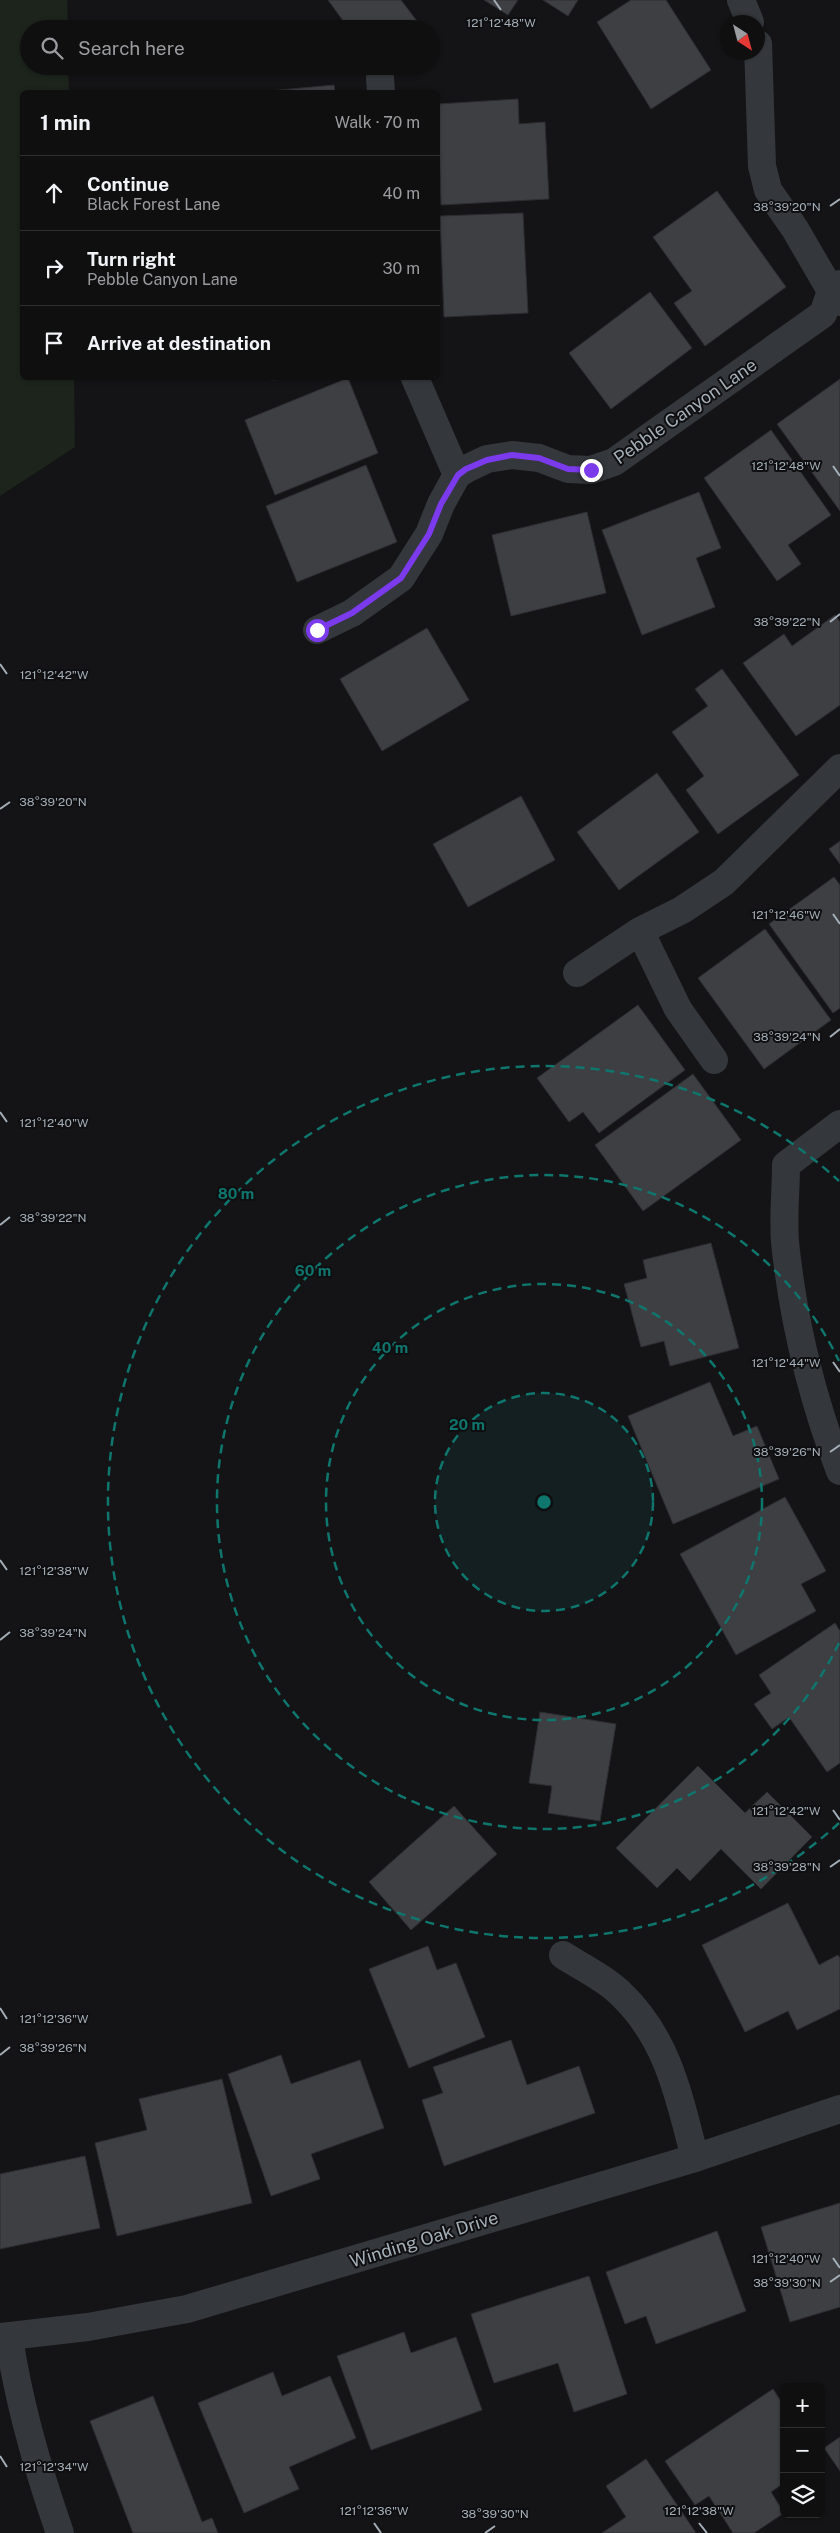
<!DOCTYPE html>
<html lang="en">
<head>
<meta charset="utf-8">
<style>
	body { margin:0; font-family:"Public Sans",sans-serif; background:#1d1d1e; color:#f1f3f6 }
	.controls { position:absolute; right:15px; bottom:15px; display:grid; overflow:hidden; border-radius:8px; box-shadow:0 1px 4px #0004 }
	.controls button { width:45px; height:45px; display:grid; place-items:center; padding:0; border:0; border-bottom:1px solid #2f2f30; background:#0f0f10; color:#f1f3f6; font:25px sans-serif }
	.compass { position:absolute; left:720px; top:15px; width:45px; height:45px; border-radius:50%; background:#0f0f10; box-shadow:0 1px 4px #0004; rotate:144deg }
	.stop { position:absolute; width:15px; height:15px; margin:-11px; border:4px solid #7c3aed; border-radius:50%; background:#fff }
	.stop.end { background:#7c3aed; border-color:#fff; box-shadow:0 1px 5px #0008 }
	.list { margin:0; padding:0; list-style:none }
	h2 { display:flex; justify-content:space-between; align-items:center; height:65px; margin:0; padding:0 20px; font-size:21px }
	h2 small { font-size:16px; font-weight:400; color:#9b9c9f }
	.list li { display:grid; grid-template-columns:32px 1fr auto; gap:15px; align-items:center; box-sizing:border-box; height:75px; padding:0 20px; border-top:1px solid #2f2f30 }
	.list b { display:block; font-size:19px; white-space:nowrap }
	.list p { margin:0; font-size:16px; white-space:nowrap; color:#9b9c9f }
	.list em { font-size:16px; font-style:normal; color:#9b9c9f }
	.icon { flex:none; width:28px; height:28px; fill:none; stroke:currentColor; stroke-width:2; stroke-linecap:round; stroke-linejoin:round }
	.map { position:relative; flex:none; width:840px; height:2533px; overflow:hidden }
	.search { position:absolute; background:#0f0f10; box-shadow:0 1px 4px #0004; left:20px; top:20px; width:420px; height:55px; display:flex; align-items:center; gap:12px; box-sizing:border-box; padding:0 18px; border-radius:28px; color:#9b9c9f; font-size:19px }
	.panel { position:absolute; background:#0f0f10; box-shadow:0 1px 4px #0004; left:20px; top:90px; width:420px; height:290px; border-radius:8px }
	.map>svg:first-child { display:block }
</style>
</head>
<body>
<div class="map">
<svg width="840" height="2533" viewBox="0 0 840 2533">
	<rect width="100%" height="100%" fill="#141416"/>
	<path fill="#1c241c" d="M0,0H67L68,29H29V66H68L69,92H22V378H74L75,447L0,496Z"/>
	<path fill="#3e3f43" stroke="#2e2e32" d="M328,0H401L423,29H349Z
		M484,0H518L508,15Z
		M543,0H578L568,16Z
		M631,0H666L711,70L651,109L597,22Z
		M334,85L335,92H259Z
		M518,99L519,124L545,122L549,199L441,205L438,104Z
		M717,191L786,287L705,346L674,303L692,291L653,237Z
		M523,213L528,313L444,317L440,216Z
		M650,292L692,348L611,409L569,353Z
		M271,378H301L271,380Z
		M348,378L378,453L275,495L245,420Z
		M840,379V511L777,424Z
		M771,430L831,515L788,545L801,564L777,581L704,478Z
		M366,465L397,542L297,582L266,506Z
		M699,492L721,548L696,558L715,607L642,635L602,530Z
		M587,512L606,593L511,616L492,535Z
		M835,615L840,622V705L796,736L743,663L784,634L792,646Z
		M427,628L469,700L382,751L340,679Z
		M722,669L799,775L718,834L686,790L704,776L672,732L708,706L695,689Z
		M657,773L699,832L619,890L577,832Z
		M521,796L555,860L468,907L433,844Z
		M840,841V864L829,849Z
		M834,877L840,885V1008L833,1013L769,924Z
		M765,929L831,1020L764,1069L698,978Z
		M638,1005L685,1070L599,1133L583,1112L569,1122L537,1078Z
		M693,1074L741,1140L643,1211L595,1145Z
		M711,1243L739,1348L670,1366L664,1341L641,1347L624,1284L647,1278L643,1260Z
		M710,1382L733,1436L757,1426L779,1479L673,1524L628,1416Z
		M785,1497L826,1571L801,1584L816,1611L736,1655L680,1554Z
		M835,1623L840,1631V1763L827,1772L789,1717L772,1729L754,1704L771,1693L759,1675Z
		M540,1712L616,1724L600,1821L548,1813L552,1786L529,1783Z
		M698,1766L745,1813L767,1792L812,1837L761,1889L721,1849L690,1881L677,1868L657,1888L616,1848Z
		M454,1806L497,1854L411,1930L369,1882Z
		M788,1903L819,1965L838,1955L840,1958V2009L797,2030L788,2011L745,2032L702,1945Z
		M428,1946L437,1970L456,1963L485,2037L409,2068L369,1969Z
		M511,2040L527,2085L579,2066L595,2113L444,2166L422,2100L443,2093L433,2067Z
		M281,2055L291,2084L360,2060L384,2128L311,2154L320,2179L271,2196L228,2074Z
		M222,2079L252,2203L117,2236L95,2143L147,2130L139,2099Z
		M85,2156L100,2228L0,2249V2174Z
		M840,2203V2307L790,2322L761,2227Z
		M717,2231L746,2311L656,2344L646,2316L625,2324L606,2272Z
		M589,2276L627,2394L574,2412L558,2363L494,2383L471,2314Z
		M404,2332L411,2353L456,2337L482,2410L371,2450L337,2356Z
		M273,2372L282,2396L330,2376L356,2438L289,2467L299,2489L244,2513L198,2403Z
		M773,2389L784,2406V2483L771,2492L784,2513L754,2533H733L709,2496L695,2505L665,2461Z
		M153,2396L202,2522L212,2518L218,2533H133L90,2421Z
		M840,2437V2471L824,2448Z
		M646,2459L696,2533H602L626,2517L606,2486Z"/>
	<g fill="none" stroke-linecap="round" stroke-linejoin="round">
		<path stroke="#34373b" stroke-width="28" d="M741,0L750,22
			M758,44L762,166L768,190L795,229L831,291L840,302
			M380,78L381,92
			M415,378L457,475
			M317,630L352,613L401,578L429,534L441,504L457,475L466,469L487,459L512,455L539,458L568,469L591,470L614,462L823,314L831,291L840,284
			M640,931L678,1009L714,1060
			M577,973L640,931L682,910L724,882L840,768
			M840,1124L786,1165C786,1190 783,1217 785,1242C793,1320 812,1398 840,1471
			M563,1955C581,1967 605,1978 620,1993C668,2038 679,2097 695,2158
			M9,2338C19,2404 38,2470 60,2533"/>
		<path stroke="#34373b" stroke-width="28" d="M0,2337L88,2327L187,2309L695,2158L840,2109"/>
	</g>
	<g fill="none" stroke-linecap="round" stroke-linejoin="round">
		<path stroke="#7c3aed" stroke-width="6" d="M317,630L352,613L401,578L429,534L441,504L458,475L466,469L487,460L512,455L539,458L568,469L591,470"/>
	</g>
	<path fill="none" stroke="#a4aeb7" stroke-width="2" d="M494,0L501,10M830,206L840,199M833,466L840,476M830,622L840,614M0,664L7,674M0,809L10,802M833,914L840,924M830,1037L840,1029M0,1112L7,1122M0,1225L10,1217M833,1362L840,1372M830,1452L840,1445M0,1560L7,1570M0,1640L10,1632M833,1810L840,1820M830,1867L840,1860M0,2008L7,2019M0,2055L10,2047M833,2258L840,2268M830,2282L840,2275M0,2456L7,2467M374,2523L381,2533M699,2523L707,2533M485,2533L495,2526"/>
	<circle cx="544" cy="1502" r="109" fill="#0f766e" fill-opacity=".12"/>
	<g fill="none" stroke="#0f766e" stroke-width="2.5" stroke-dasharray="9 6">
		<circle cx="544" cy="1502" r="109"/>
		<circle cx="544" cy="1502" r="218"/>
		<path d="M839 1643A327 327 0 1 1 839 1361"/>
		<path d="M839 1823A436 436 0 1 1 839 1181"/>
	</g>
	<g text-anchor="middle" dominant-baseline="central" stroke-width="4" stroke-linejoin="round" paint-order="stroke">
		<g font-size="18" fill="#a4aeb7" stroke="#0f0f11">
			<text transform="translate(685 411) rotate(-35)">Pebble Canyon Lane</text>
			<text transform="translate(424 2239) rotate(-17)">Winding Oak Drive</text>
		</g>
	</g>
	<g font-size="12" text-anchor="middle" fill="#a4aeb7" stroke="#0f0f11" stroke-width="4" stroke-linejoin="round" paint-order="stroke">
		<text x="501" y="27">121°12'48"W</text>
		<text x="787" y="211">38°39'20"N</text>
		<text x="786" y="470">121°12'48"W</text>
		<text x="787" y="626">38°39'22"N</text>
		<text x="54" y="679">121°12'42"W</text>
		<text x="53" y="806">38°39'20"N</text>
		<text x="786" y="919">121°12'46"W</text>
		<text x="787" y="1041">38°39'24"N</text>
		<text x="54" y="1127">121°12'40"W</text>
		<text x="53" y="1222">38°39'22"N</text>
		<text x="786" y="1367">121°12'44"W</text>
		<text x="787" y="1456">38°39'26"N</text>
		<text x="54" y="1575">121°12'38"W</text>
		<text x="53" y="1637">38°39'24"N</text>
		<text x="786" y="1815">121°12'42"W</text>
		<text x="787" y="1871">38°39'28"N</text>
		<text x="54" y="2023">121°12'36"W</text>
		<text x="53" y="2052">38°39'26"N</text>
		<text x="786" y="2263">121°12'40"W</text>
		<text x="787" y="2287">38°39'30"N</text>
		<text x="54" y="2471">121°12'34"W</text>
		<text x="374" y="2515">121°12'36"W</text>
		<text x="699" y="2515">121°12'38"W</text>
		<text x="495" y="2518">38°39'30"N</text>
	</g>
	<circle cx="544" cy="1502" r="8" fill="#0f766e" stroke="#0f0f11" stroke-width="2.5"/>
	<g font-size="15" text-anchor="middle" font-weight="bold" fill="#0f766e" stroke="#0f0f11" stroke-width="4" stroke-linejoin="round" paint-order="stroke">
		<text x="236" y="1199">80 m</text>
		<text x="313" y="1276">60 m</text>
		<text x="390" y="1353">40 m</text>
		<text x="467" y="1430">20 m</text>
	</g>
</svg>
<div class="controls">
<button>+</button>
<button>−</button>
<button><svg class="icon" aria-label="layers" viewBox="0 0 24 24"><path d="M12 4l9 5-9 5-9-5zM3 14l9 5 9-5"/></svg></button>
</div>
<svg class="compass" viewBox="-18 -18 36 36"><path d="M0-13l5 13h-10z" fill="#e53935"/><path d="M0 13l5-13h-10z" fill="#9b9c9f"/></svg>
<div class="stop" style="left:317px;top:630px"></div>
<div class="stop end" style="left:591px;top:470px"></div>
<div class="search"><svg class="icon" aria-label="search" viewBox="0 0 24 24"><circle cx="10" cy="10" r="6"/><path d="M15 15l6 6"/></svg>Search here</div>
<section class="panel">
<h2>1 min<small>Walk · 70 m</small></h2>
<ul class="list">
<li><svg class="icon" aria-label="ahead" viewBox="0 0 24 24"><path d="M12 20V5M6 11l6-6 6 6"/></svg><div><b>Continue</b><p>Black Forest Lane</p></div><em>40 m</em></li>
<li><svg class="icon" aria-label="right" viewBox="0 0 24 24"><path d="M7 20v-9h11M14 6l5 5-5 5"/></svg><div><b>Turn right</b><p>Pebble Canyon Lane</p></div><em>30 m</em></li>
<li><svg class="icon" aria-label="arrive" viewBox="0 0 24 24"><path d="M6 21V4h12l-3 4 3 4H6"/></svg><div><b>Arrive at destination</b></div></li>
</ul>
</section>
</div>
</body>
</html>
